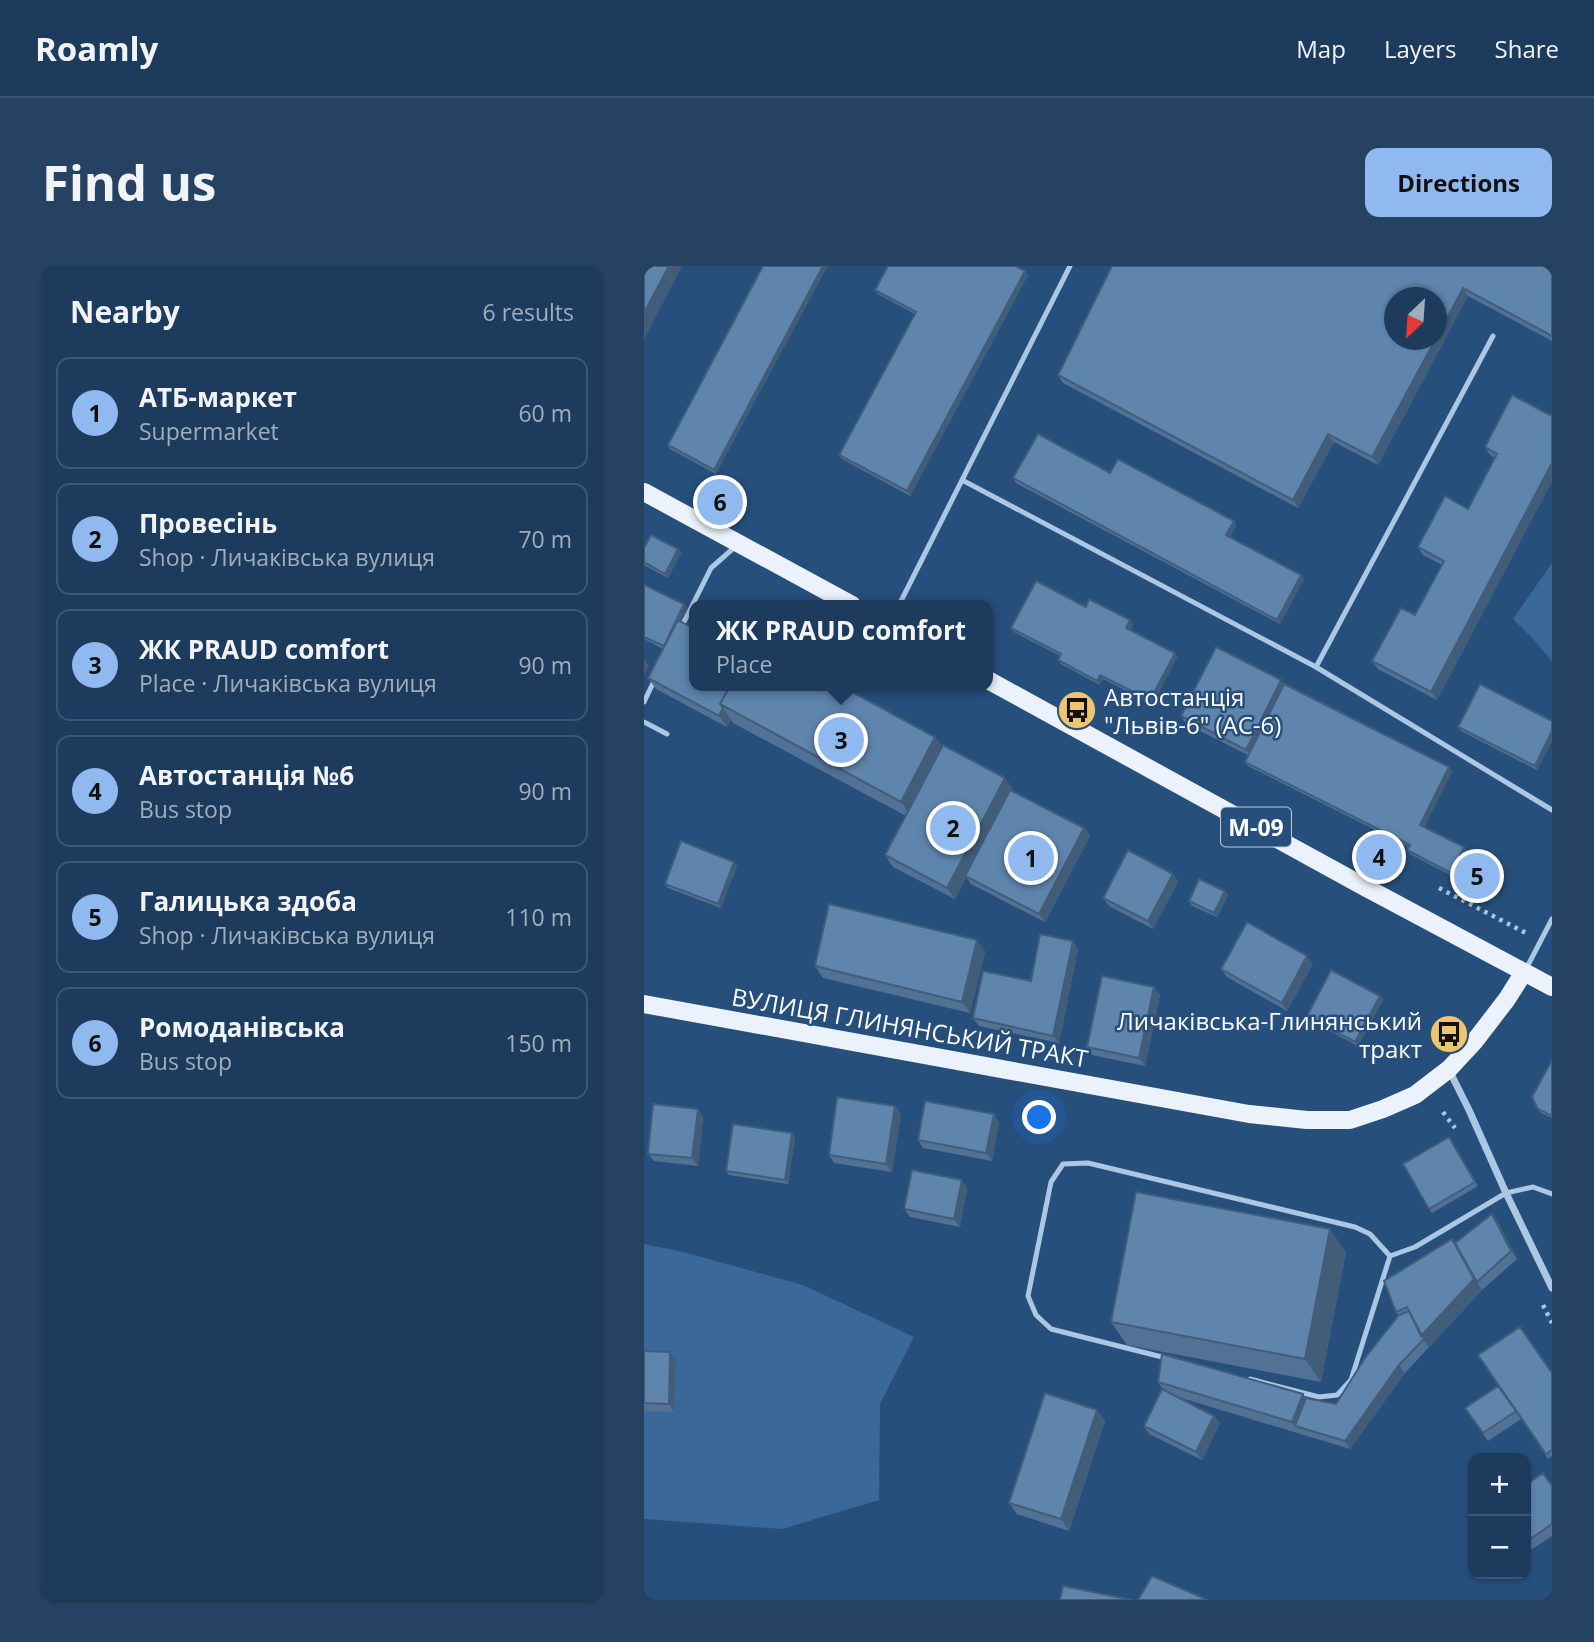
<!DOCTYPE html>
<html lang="en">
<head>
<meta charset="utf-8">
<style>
	body { margin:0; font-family:"Open Sans",sans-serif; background:#254263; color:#f1f3f6 }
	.controls { position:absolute; right:21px; bottom:21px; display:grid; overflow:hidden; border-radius:14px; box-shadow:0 2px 5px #0004 }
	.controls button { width:63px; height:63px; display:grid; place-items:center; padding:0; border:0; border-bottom:2px solid #3b5572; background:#1d3b5d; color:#f1f3f6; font:35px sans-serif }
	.compass { position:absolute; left:740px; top:21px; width:63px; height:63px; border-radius:50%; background:#1d3b5d; box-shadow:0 2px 5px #0004; rotate:205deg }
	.you { position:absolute; left:396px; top:852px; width:24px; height:24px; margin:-18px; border:5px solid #fff; border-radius:50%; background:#1a73e8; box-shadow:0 0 0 10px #1a73e833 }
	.badge { display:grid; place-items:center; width:46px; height:46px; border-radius:50%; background:#90b9f0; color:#111; font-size:23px; font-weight:700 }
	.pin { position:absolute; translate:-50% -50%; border:4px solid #fff; box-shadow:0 2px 7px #0006 }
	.popup { position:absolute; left:45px; top:334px; width:304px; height:91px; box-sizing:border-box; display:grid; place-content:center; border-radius:14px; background:#1d3b5d; filter:drop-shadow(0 2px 5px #0005); font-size:23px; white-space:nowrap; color:#a0adbc }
	.popup b { font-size:26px; color:#f1f3f6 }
	.popup::after { content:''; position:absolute; left:50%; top:100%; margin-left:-14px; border:14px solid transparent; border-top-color:#1d3b5d }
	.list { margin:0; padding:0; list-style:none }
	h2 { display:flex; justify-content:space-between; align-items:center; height:91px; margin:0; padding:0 28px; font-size:30px }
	h2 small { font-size:23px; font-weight:400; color:#a0adbc }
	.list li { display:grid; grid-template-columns:46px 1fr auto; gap:21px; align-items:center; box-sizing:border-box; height:112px; margin:0 14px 14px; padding:0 14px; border:2px solid #3b5572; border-radius:14px }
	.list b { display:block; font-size:26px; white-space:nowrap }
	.list p { margin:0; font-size:23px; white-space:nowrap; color:#a0adbc }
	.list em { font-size:23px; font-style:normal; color:#a0adbc }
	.map { position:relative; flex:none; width:908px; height:1334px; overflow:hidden; border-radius:14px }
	header { display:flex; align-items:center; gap:42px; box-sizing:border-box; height:98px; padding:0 35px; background:#1d3b5d; border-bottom:2px solid #3b5572 }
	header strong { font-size:33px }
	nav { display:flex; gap:38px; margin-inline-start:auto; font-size:24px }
	.intro { display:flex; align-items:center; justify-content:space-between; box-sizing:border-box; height:168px; padding:0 42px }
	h1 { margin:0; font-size:49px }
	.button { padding:18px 32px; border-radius:14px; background:#90b9f0; color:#111; font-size:24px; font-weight:700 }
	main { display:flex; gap:42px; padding:0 42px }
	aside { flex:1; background:#1d3b5d; border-radius:14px; box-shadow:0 2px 5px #0004 }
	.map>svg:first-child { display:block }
</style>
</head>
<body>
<header>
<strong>Roamly</strong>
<nav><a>Map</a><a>Layers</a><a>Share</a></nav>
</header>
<div class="intro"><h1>Find us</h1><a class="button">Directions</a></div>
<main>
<aside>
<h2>Nearby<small>6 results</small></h2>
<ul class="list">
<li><span class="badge">1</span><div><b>АТБ-маркет</b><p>Supermarket</p></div><em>60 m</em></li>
<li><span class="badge">2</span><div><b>Провесінь</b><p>Shop · Личаківська вулиця</p></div><em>70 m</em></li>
<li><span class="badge">3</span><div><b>ЖК PRAUD comfort</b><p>Place · Личаківська вулиця</p></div><em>90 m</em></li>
<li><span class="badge">4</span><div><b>Автостанція №6</b><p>Bus stop</p></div><em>90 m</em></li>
<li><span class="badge">5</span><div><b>Галицька здоба</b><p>Shop · Личаківська вулиця</p></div><em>110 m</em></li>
<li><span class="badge">6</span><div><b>Ромоданівська</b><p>Bus stop</p></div><em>150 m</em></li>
</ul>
</aside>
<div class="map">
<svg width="908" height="1334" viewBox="0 0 908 1334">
	<rect width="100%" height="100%" fill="#274f7c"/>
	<path fill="#3a6999" d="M908,297V396L892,376L869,353Z
		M0,978L39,986L159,1019L270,1071L236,1138L235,1234L138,1263L0,1253Z"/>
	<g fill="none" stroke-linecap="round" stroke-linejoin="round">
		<path stroke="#abc7e4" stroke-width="4.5" stroke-dasharray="3.5 5" stroke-linecap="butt" d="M795,622L882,667
			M799,846L811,862
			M899,1039L908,1057"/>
		<path stroke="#abc7e4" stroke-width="5" d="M318,214L672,401L849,70
			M255,339L426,0
			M38,360L67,302L92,280
			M672,401L908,544
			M0,436L11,413
			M0,456L23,468
			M882,703L908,653
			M522,1092L407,1063L392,1049L384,1030L407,916L419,898L444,897L711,961L726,968L746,990
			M606,1113L675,1131L693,1129L707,1114L746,990L771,981L862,927L889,921L908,928"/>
		<path stroke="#abc7e4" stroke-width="7" d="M805,804L825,844L862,927L908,1022"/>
		<path stroke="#ebf2fc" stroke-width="18" d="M0,226L208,339
			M344,414L719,620L908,721
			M0,738L605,848L663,854H706L739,843L771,829L805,803L830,776L863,733L880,706"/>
	</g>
	<path fill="#527295" d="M119,0L72,208L26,183L24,179Z
		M468,0L908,4V75L824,30L734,199L690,176L654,242L419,117L414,109Z
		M381,5L384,9L266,230L198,193L195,189L271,48L234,28L231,24Z
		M908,150V215L793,434L734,403L728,395L771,349L798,299L779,289L774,281L824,243L851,192L846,189L841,181Z
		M466,207L590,255L592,259L586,271L660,313L636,358L372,217L369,212Z
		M0,282L34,283L37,287L24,312L0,299Z
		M0,319L43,342L37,356L50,420L291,471L298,481L361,512L369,523L368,524L440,562L446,570L401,656L327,618L322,611L311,633L249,601L241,589L262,550L89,457L87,454L83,461L12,423L4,412L19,383L0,373Z
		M442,341L486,354L489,359L486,364L533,391L509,438L459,413L456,419L417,398L414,394L416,390L370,366L367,362Z
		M637,414L640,418L808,506L780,561L820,581L823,585L810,611L766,588L763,584L765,581L604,500L601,496L604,489L542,458L537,450Z
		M908,455V475L893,504L817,465L814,461Z
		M90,596L93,600L77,642L24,622L21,618Z
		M851,605L839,627L816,616L813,611Z
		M529,608L534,616L509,663L465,640L459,632Z
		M581,625L584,629L573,651L548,640L545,635Z
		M434,683L415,777L335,760L329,752Z
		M341,685L326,747L179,712L171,700Z
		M669,698L643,745L583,711L577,703Z
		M510,721L516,729L501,800L448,789L443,781Z
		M736,730L739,734L714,780L665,754L663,750Z
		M908,794V852L897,847L889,835Z
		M251,840L257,848L248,906L190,897L185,889Z
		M54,843L59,851L54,900L10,895L4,888Z
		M355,856L348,895L279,882L274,874Z
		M148,867L151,871L144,918L85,909L82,905Z
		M808,876L834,920L788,947L785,943Z
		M323,922L316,961L266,951L260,943Z
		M854,956L873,993L838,1024L761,1107L706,1183L534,1131L570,1150L576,1157L558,1194L505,1168L500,1160L519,1124L514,1116L659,1128L662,1132L692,1138L754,1049L752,1046L811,977Z
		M702,986L677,1116L483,1079L467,1056Z
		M0,1085L26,1086L32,1094L30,1146L0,1145Z
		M834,1089L908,1107V1190L904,1193Z
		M854,1120L877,1153L844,1175L821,1142Z
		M453,1144L461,1155L425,1265L373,1248L365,1237Z
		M882,1219L908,1220V1270L885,1285L882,1280Z"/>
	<path fill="#425d79" d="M25,0H38L0,74V47Z
		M179,0H184L72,208L70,204Z
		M381,5L384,9L266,230L263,225Z
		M819,22L824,30L734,199L728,191L791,74H793V71Z
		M684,168L690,176L654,242L649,234Z
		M908,197V215L793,434L787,426Z
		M590,255L592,259L585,273L582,269Z
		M34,283L37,287L24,312L21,308Z
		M657,309L660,313L636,358L633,354Z
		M40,338L43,342L23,384L20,380Z
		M486,354L489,359L485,366L482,362Z
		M531,387L533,391L509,438L506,434Z
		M0,393L5,400L0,410Z
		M456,409L459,413L456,419L453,415Z
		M637,414L643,422L608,491L602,484Z
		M79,442L87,454L83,461L75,450Z
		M908,465V475L893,504L891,500Z
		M291,471L305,490L270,555L257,536Z
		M805,501L808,506L779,563L776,559Z
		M361,512L369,523L311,633L303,622Z
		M440,562L446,570L401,656L395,648Z
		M820,581L823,585L810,611L807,607Z
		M90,596L93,600L77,642L74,638Z
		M848,601L851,605L839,627L836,623Z
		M529,608L534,616L509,663L504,655Z
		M581,625L584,629L573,651L570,647Z
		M333,674L341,685L326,747L318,736Z
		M429,675L434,683L415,777L409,770Z
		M663,690L669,698L643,745L638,737Z
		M510,721L516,729L501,800L495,792Z
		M736,730L739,734L714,780L711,776Z
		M251,840L257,848L248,906L242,898Z
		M54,843L59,851L54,900L48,892Z
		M350,848L355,856L348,895L342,887Z
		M148,867L151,871L144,918L141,914Z
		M318,914L323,922L316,961L310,953Z
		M848,948L854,956L873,993L867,985Z
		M686,963L702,986L677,1116L661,1093Z
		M816,985L833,1016L838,1024L785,1081L777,1070Z
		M26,1086L32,1094L30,1146L25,1138Z
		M755,1099L761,1107L706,1183L701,1175Z
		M659,1128L667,1140L651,1160L648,1156Z
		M453,1144L461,1155L425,1265L417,1253Z
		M570,1150L576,1157L558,1194L552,1186Z"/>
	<path fill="#5f85ad" stroke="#425d79" stroke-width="2" d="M0,0H25L0,47Z
		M119,0H179L70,204L24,179Z
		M244,0H371L381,5L263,225L195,189L272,46L231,24Z
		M468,0H900L908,4V70L819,22L793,71V32H751V74H791L728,191L684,168L649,234L414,109Z
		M868,129L908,150V197L787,426L728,395L757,342L771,349L800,295L774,281L801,230L824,243L853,188L841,181Z
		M394,168L466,207L474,193L590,255L582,269L657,309L633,354L369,212Z
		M7,269L34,283L21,308L0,296V282Z
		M392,315L442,341L445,333L486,354L482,362L531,387L506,434L456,409L453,415L414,394L417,388L367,362Z
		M0,319L40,338L20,380L0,371Z
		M34,354L50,363V420H86L76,438L79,442L75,450L4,412Z
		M572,381L637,414L602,484L537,450Z
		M640,418L805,501L776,559L820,581L807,607L763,584L766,579L601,496Z
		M836,418L908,455V465L891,500L814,461Z
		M86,420H197L291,471L257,536L76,438Z
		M299,479L361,512L303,622L241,589Z
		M366,524L440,562L395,648L321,610Z
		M37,575L90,596L74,638L21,618Z
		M484,584L529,608L504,655L459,632Z
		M825,588L848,601L836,623L813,611Z
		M555,613L581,625L570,647L545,635Z
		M185,638L333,674L318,736L171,700Z
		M603,656L663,690L638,737L577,703Z
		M396,668L429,675L409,770L329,752L339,705L387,715Z
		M687,704L736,730L711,776L663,750Z
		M458,710L510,721L495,792L443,781Z
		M908,794V850L894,843L888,831Z
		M193,831L251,840L242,898L185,889Z
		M281,835L350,848L342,887L274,874Z
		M9,838L54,843L48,892L4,888Z
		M89,858L148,867L141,914L82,905Z
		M805,871L831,916L785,943L759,898Z
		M268,904L318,914L310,953L260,943Z
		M492,926L686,963L661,1093L467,1056Z
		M848,948L867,985L833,1016L811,977Z
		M808,973L830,1013L777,1070L763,1041L752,1046L740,1015Z
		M765,1045L780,1073L755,1099L701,1175L651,1160L662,1132L692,1138L721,1092L755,1049Z
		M876,1061L908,1107V1184L902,1188L834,1089Z
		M0,1085L26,1086L25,1138L0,1137Z
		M518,1088L659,1128L648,1156L514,1116Z
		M854,1120L872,1145L839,1167L821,1142Z
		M518,1123L570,1150L552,1186L500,1160Z
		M401,1127L453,1144L417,1253L365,1237Z
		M899,1207L908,1220V1258L882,1276V1219Z
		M508,1310L564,1334H494Z
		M419,1320L488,1334H416Z"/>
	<defs>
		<g id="bus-disc" transform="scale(2.0125)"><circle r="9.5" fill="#edc571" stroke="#274f7c"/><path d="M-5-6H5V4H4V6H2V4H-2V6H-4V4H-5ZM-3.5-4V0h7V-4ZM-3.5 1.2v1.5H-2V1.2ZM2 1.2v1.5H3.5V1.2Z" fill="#111"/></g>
	</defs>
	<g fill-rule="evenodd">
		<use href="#bus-disc" x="433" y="444"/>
		<use href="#bus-disc" x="805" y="768"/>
	</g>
	<g text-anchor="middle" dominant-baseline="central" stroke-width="5" stroke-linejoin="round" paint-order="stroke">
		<rect fill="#274f7c" stroke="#becad8" stroke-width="2" x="577" y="541.5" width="70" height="39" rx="5"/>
		<g font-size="23" font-weight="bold" fill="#fff">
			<text x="612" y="561">М-09</text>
		</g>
		<g font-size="24" fill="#fff" stroke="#274f7c" text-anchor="start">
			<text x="460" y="430">Автостанція<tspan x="460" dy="28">"Львів-6" (АС-6)</tspan></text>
			<text x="778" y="754" text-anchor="end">Личаківська-Глинянський<tspan x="778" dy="28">тракт</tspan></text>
		</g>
		<g font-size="24" fill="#fff" stroke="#274f7c">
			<text transform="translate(266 761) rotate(10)">ВУЛИЦЯ ГЛИНЯНСЬКИЙ ТРАКТ</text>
		</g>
	</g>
</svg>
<div class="controls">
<button>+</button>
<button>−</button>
</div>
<svg class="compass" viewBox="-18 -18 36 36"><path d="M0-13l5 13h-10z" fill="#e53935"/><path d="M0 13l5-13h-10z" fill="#a0adbc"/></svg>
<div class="you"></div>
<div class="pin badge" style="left:387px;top:592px">1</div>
<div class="pin badge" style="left:309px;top:562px">2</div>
<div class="pin badge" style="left:197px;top:474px">3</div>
<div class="popup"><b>ЖК PRAUD comfort</b>Place</div>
<div class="pin badge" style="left:735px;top:591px">4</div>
<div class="pin badge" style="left:833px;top:610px">5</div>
<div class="pin badge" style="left:76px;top:236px">6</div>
</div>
</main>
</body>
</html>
